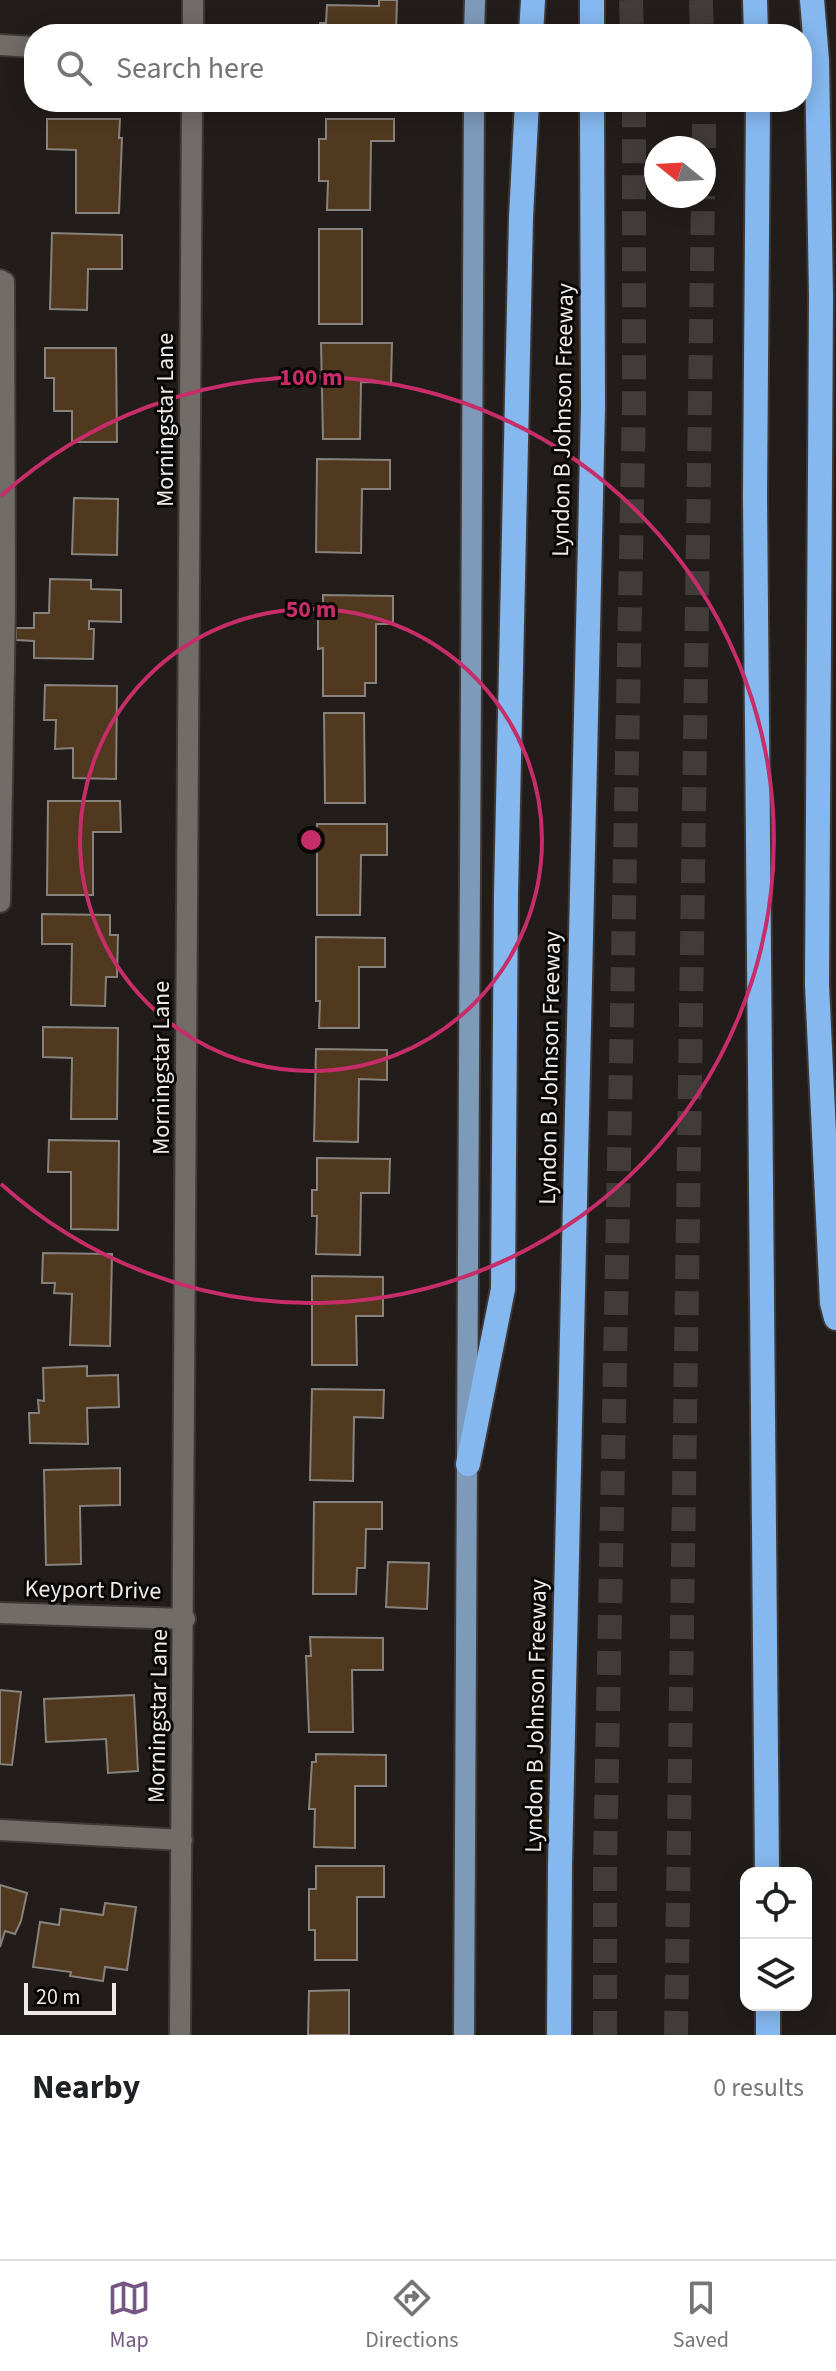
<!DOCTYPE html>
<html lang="en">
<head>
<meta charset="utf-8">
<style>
	body { margin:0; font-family:"Source Sans 3",sans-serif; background:#f2f2f2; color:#202124 }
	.controls { position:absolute; right:24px; bottom:24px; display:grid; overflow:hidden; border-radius:16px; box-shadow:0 4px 20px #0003 }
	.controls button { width:72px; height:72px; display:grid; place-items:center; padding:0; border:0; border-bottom:2px solid #e0e0e0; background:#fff; color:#202124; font:40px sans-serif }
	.compass { position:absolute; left:644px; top:136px; width:72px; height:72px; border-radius:50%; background:#fff; box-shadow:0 4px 20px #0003; rotate:288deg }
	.scale { position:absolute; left:24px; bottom:20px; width:92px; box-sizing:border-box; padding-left:8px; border:4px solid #eeeae8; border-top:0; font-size:22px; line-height:28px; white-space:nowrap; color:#eeeae8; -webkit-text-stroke:6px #0a0807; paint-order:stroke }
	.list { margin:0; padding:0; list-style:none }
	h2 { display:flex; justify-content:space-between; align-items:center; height:104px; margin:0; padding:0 32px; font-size:34px }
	h2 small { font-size:26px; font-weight:400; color:#757577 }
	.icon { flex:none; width:44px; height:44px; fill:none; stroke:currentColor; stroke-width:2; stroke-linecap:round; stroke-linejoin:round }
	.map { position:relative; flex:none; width:836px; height:2035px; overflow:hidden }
	.search { position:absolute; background:#fff; box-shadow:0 4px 20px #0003; left:24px; right:24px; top:24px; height:88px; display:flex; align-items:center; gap:20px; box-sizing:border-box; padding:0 28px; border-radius:32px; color:#757577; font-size:30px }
	.sheet { height:224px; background:#fff }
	nav { display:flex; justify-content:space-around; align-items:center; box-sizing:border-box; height:112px; border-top:2px solid #e0e0e0; background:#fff; font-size:22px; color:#757577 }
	nav a { display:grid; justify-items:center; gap:4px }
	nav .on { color:#745782 }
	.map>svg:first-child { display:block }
</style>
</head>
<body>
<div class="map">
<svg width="836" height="2035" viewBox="0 0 836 2035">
	<rect width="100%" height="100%" fill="#221d1a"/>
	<path fill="#50391e" stroke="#87827d" stroke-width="2" d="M379,0H397L396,34H320V23H326L327,5L379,6Z
		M47,119H120L119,138H122L119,213H76V150L47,149Z
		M326,119H394V141H371L370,210H327L328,181H319V139H326Z
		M319,229H362V324H319Z
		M52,233L122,235V269H88L87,310L50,309Z
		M321,343H392L391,383L361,382L360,439H323Z
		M45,348H116L117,442H72V411H54V378H45Z
		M317,459L390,460V489H362L361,553L316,552Z
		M74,498L118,499L117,555L72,554Z
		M50,579L91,580V589L121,590V622L89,621V629H94L93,659L34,658V641L16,640V628H34V613H49Z
		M323,595L393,596V624H376V683H365V696H323V648L318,649V612H323Z
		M45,685L117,686L116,779L73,778V748L55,749L56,720H44Z
		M324,713H364L365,803H325Z
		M48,801H120L121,832H93V895H47Z
		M317,824H387V855H361L360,915H317Z
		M42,914L110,915V935H118L117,977H106L105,1006L71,1005L72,944H42Z
		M316,937L385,938V967H359V1028H319L320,1001H316Z
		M43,1027L118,1028L117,1119H71L72,1058L43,1057Z
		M316,1049L387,1050V1080L359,1079L358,1142L314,1141Z
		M49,1140L119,1141L118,1230L71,1229V1172H48Z
		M317,1158L390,1159L389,1193H361L360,1255L316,1254L317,1216H312V1190H317Z
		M43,1253L112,1254L110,1346L70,1345L72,1294L54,1293L55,1283H42Z
		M312,1276L383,1277V1316H356L357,1365H312Z
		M87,1366V1376L118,1375L119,1407L87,1408L88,1444L30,1443L29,1413H39L38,1400L44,1401L43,1368Z
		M312,1389L384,1390L383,1418L354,1417L353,1481L310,1480Z
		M120,1468V1505L80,1506L81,1564L46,1565L44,1470Z
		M314,1502H382V1529H366L365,1568H357L356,1594H313Z
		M388,1562L429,1563L427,1609L386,1607Z
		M310,1637L383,1638V1670H352L353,1732H309L306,1656H311Z
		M0,1690L21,1692L12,1765L0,1764Z
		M134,1695L138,1771L108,1773L106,1739L46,1742L44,1699Z
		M316,1754L386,1755V1786H355V1848L314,1847L315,1809H309L312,1762H316Z
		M316,1866H384V1897H357V1960H315V1930H309V1889H316Z
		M0,1885L27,1893L21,1921L15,1934L5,1931L0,1947Z
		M105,1903L136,1907L127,1970L105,1967L103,1981L70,1976L71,1972L33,1967L40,1922L59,1925L61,1909L103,1915Z
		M349,1990V2035H308L309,1991Z"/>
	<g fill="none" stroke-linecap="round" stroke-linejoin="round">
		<path stroke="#413c39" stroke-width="24" stroke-dasharray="24 12" stroke-linecap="butt" d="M631,0L632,34
			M701,0L702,34
			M704,148V102
			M605,2035V1866L634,404V102
			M676,2035L703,196"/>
		<g stroke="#3e3937" stroke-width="24">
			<path id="minor" d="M193,0V34
				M0,45L34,47
				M0,280L4,282L5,605L0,902
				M0,1613L185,1619
				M0,1830L182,1840
				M180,2035L192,102"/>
		</g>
		<g stroke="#3e3937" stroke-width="24">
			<path id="major" d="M474,34L475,0
				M464,2035L474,102"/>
		</g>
		<g stroke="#3e3937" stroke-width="28">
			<path id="highway" d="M592,0V34
				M755,0L756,34
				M812,0L817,60L821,297L817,985L832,1303L836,1318
				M531,34L533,0
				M758,102L755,496L767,1873
				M468,1464L503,1289L506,894L521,217L527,102
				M768,2005V2035
				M559,2035L560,1865L593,407L592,102"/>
		</g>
		<use href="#minor" stroke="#726c68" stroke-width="20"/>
		<use href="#major" stroke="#7d9ab9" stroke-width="20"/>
		<use href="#highway" stroke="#85b8ef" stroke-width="24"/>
	</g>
	<g fill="none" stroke="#c62d69" stroke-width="4">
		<circle cx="311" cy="840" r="231"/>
		<path d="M1 496A463 463 0 1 1 1 1184"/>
	</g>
	<g text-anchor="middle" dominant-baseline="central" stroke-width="6" stroke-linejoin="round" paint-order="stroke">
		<g font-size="24" fill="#eeeae8" stroke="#0a0807">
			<text transform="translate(165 420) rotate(-90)">Morningstar Lane</text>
			<text transform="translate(563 420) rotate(-89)">Lyndon B Johnson Freeway</text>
			<text transform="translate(161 1068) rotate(-90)">Morningstar Lane</text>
			<text transform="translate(550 1068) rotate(-89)">Lyndon B Johnson Freeway</text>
			<text transform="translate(93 1590) rotate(1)">Keyport Drive</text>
			<text transform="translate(158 1716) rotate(-89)">Morningstar Lane</text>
			<text transform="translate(536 1716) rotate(-89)">Lyndon B Johnson Freeway</text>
		</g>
	</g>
	<circle cx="311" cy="840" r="12" fill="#c62d69" stroke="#0a0807" stroke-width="4"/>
	<g font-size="24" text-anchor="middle" font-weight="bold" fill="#c62d69" stroke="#0a0807" stroke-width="6" stroke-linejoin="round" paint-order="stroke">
		<text x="311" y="385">100 m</text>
		<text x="311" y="617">50 m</text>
	</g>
</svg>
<div class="controls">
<button><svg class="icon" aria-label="locate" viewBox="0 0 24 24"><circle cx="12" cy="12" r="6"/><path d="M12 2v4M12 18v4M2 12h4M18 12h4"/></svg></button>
<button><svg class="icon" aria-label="layers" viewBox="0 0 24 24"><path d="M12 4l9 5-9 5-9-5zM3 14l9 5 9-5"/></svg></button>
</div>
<svg class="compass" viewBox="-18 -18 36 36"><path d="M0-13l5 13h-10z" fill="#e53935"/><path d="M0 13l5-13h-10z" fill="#757577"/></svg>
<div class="scale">20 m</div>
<div class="search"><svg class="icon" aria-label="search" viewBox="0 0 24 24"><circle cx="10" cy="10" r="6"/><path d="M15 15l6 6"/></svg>Search here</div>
</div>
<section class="sheet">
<h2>Nearby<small>0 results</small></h2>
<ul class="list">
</ul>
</section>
<nav>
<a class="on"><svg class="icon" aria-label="map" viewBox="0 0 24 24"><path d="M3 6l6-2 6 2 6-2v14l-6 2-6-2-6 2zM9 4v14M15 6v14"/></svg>Map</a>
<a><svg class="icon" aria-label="directions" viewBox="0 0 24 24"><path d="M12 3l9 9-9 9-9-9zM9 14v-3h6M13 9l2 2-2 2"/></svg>Directions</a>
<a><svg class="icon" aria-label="saved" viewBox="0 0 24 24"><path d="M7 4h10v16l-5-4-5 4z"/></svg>Saved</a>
</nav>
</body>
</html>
